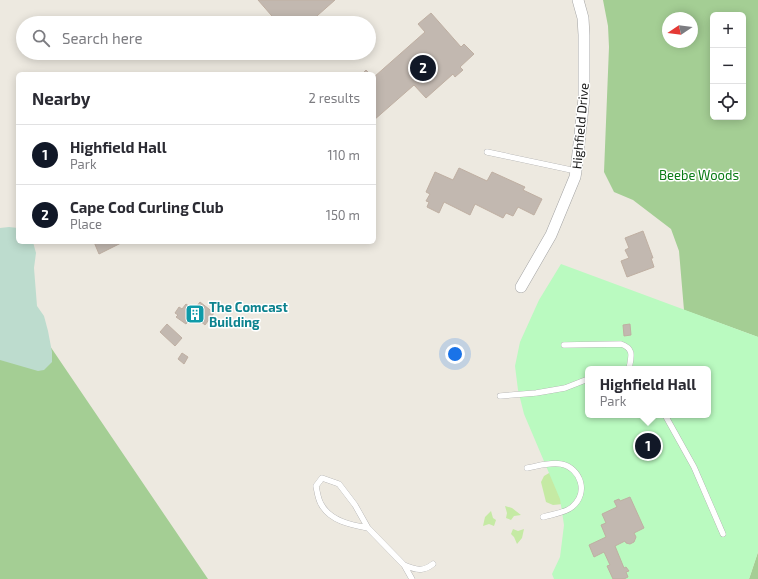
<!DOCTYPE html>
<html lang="en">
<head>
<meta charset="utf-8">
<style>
	body { margin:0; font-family:"Exo 2",sans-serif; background:#f2f2f3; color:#2b2b33 }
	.controls { position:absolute; right:12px; top:12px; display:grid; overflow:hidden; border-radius:6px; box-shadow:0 2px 10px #0003 }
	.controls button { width:36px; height:36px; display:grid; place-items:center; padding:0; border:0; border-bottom:1px solid #e1e1e2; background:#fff; color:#2b2b33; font:20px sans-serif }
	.compass { position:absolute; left:662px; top:12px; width:36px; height:36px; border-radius:50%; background:#fff; box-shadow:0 2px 10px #0003; rotate:257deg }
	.you { position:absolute; left:455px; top:354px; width:14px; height:14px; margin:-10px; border:3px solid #fff; border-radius:50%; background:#1a73e8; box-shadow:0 0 0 6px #1a73e833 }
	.badge { display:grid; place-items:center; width:26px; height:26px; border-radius:50%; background:#111827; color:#fff; font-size:13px; font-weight:700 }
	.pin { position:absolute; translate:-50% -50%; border:2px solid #fff; box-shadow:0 1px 4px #0006 }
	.popup { position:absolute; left:585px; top:366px; width:126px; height:52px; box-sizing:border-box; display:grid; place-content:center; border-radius:6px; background:#fff; filter:drop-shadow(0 1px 3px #0005); font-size:13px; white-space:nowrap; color:#7c7c81 }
	.popup b { font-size:15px; color:#2b2b33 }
	.popup::after { content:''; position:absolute; left:50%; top:100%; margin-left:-8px; border:8px solid transparent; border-top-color:#fff }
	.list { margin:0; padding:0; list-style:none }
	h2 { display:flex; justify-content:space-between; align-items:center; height:52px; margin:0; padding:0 16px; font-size:17px }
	h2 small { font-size:13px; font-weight:400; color:#7c7c81 }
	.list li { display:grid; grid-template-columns:26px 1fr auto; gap:12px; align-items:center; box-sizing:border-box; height:60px; padding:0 16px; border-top:1px solid #e1e1e2 }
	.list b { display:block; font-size:15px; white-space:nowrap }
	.list p { margin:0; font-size:13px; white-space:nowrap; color:#7c7c81 }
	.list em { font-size:13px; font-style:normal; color:#7c7c81 }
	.icon { flex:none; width:22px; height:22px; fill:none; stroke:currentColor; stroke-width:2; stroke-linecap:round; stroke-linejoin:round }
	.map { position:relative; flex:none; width:758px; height:579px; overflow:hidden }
	.search { position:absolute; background:#fff; box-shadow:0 2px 10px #0003; left:16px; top:16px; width:360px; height:44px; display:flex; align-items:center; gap:10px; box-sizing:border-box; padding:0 14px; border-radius:22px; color:#7c7c81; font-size:15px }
	.panel { position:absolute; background:#fff; box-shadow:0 2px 10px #0003; left:16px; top:72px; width:360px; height:172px; border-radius:6px }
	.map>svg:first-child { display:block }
</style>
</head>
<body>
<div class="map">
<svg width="758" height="579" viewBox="0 0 758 579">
	<rect width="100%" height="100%" fill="#ede9e0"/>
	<path fill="#c5eaa4" d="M554,470L563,504L553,505L546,502L541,482L544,476Z
		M505,506L512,508L521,515L514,516L511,520L506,518L507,513Z
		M491,511L493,518L496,520L494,526L489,524L483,526L485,517Z
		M513,529L518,531L524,529L522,538L517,544L514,537L511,534Z"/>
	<path fill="#a4ce94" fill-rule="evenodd" d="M603,0H758V337L684,310L679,251L671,229L633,200L614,192L604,172L609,47L608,26ZM713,15H743V117H713ZM668,18H692V42H668Z
		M0,309L33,321L208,579H0Z
		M758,552V579H749Z"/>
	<path fill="#bddcce" d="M9,227L18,228V242H33L36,253L34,268L37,306L44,316L48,331L52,352V362L44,370L38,371L0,360V228Z"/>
	<path fill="#bafac0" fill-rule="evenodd" d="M561,264L758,337V552L749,579H554L552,574L560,557L564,525L560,499L524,414L518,390L515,366L520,342L539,300ZM588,369H708V415H588Z"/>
	<path fill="#c2b8b0" stroke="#bfafa2" d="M258,0H335L309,23H278Z
		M431,13L461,47L464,44L474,54L460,67L463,70L455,77L453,74L426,98L414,85L374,120V77L425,32L418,24Z
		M366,70L370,74H362Z
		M459,168L487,181L492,172L525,187L523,190L542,199L534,215L518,207L513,216L506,213L503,218L475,204L470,215L444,202L439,213L427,207L429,202L426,201L430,194L426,192L435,172L453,180Z
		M643,231L653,258H651L654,267L627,277L621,261L629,258L625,250L629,248L625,238Z
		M94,242H123L99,254Z
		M200,302L214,313L205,325L193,315L186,324L176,317L178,315L175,313L179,307L182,309L186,304L194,310Z
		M167,324L182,338L175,346L160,332Z
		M630,324L631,335L624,336L623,325Z
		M182,353L188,357L184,364L178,359Z
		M630,497L644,528L634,533L636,537L634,542L630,544L626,543L625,541L615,546L624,568L626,567L629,571L626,572L628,577L624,579H613L607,566L610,565L604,552L594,557L589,545L606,537L601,525L606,523L602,514L617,507L614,501L619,499L620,501Z"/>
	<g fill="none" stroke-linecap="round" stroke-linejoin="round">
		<g stroke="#a2a2a2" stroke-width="6">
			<path id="lane" d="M487,152L576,171
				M564,345L621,344C635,349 631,357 629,369
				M500,396L536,393L565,388L588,379
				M665,415L694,467L723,534
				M527,468C538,466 550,462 561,464C581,468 589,493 572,507C565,513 553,514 543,517
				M368,528C351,525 330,521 321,504C318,499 317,491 316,486L322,478L339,484L355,505L368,528L404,565L412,579
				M404,565C416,570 423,572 433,564"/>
		</g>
		<g stroke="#a2a2a2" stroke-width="12">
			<path id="street" d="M521,287L551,235L575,177L576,171L584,98V35L583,18L578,0"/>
		</g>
		<use href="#lane" stroke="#fff" stroke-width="5.5"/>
		<use href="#street" stroke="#fff" stroke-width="11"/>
	</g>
	<defs>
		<g id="building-square" transform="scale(1)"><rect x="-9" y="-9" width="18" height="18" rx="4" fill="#0f9aa8" stroke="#fff"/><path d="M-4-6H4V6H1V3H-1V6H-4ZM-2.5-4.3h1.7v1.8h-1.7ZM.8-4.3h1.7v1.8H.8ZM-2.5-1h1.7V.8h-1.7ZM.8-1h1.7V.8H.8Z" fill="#fff"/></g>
	</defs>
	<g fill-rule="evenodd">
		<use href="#building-square" x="195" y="314"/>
	</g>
	<g text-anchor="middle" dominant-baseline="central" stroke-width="3" stroke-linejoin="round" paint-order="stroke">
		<g font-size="13" fill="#1b1b1b" stroke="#fff">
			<text transform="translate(580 126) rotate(-85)">Highfield Drive</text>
		</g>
		<g font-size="13" fill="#097a14" stroke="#fff">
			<text x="699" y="175">Beebe Woods</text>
		</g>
		<g font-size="13" font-weight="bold" fill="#0d838f" stroke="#fff" text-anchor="start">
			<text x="209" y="307">The Comcast<tspan x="209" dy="15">Building</tspan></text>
		</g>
	</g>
</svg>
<div class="controls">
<button>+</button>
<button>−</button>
<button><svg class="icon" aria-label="locate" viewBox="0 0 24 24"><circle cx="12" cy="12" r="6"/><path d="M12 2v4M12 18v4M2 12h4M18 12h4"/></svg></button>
</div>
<svg class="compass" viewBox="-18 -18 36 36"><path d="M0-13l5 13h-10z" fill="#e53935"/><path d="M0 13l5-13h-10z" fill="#7c7c81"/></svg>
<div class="you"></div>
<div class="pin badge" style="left:648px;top:446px">1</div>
<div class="popup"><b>Highfield Hall</b>Park</div>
<div class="pin badge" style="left:423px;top:68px">2</div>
<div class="search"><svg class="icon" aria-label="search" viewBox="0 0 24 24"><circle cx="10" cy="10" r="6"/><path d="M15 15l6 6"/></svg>Search here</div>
<section class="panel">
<h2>Nearby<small>2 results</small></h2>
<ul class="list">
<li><span class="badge">1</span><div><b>Highfield Hall</b><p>Park</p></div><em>110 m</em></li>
<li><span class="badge">2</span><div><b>Cape Cod Curling Club</b><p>Place</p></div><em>150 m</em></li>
</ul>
</section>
</div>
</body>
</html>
